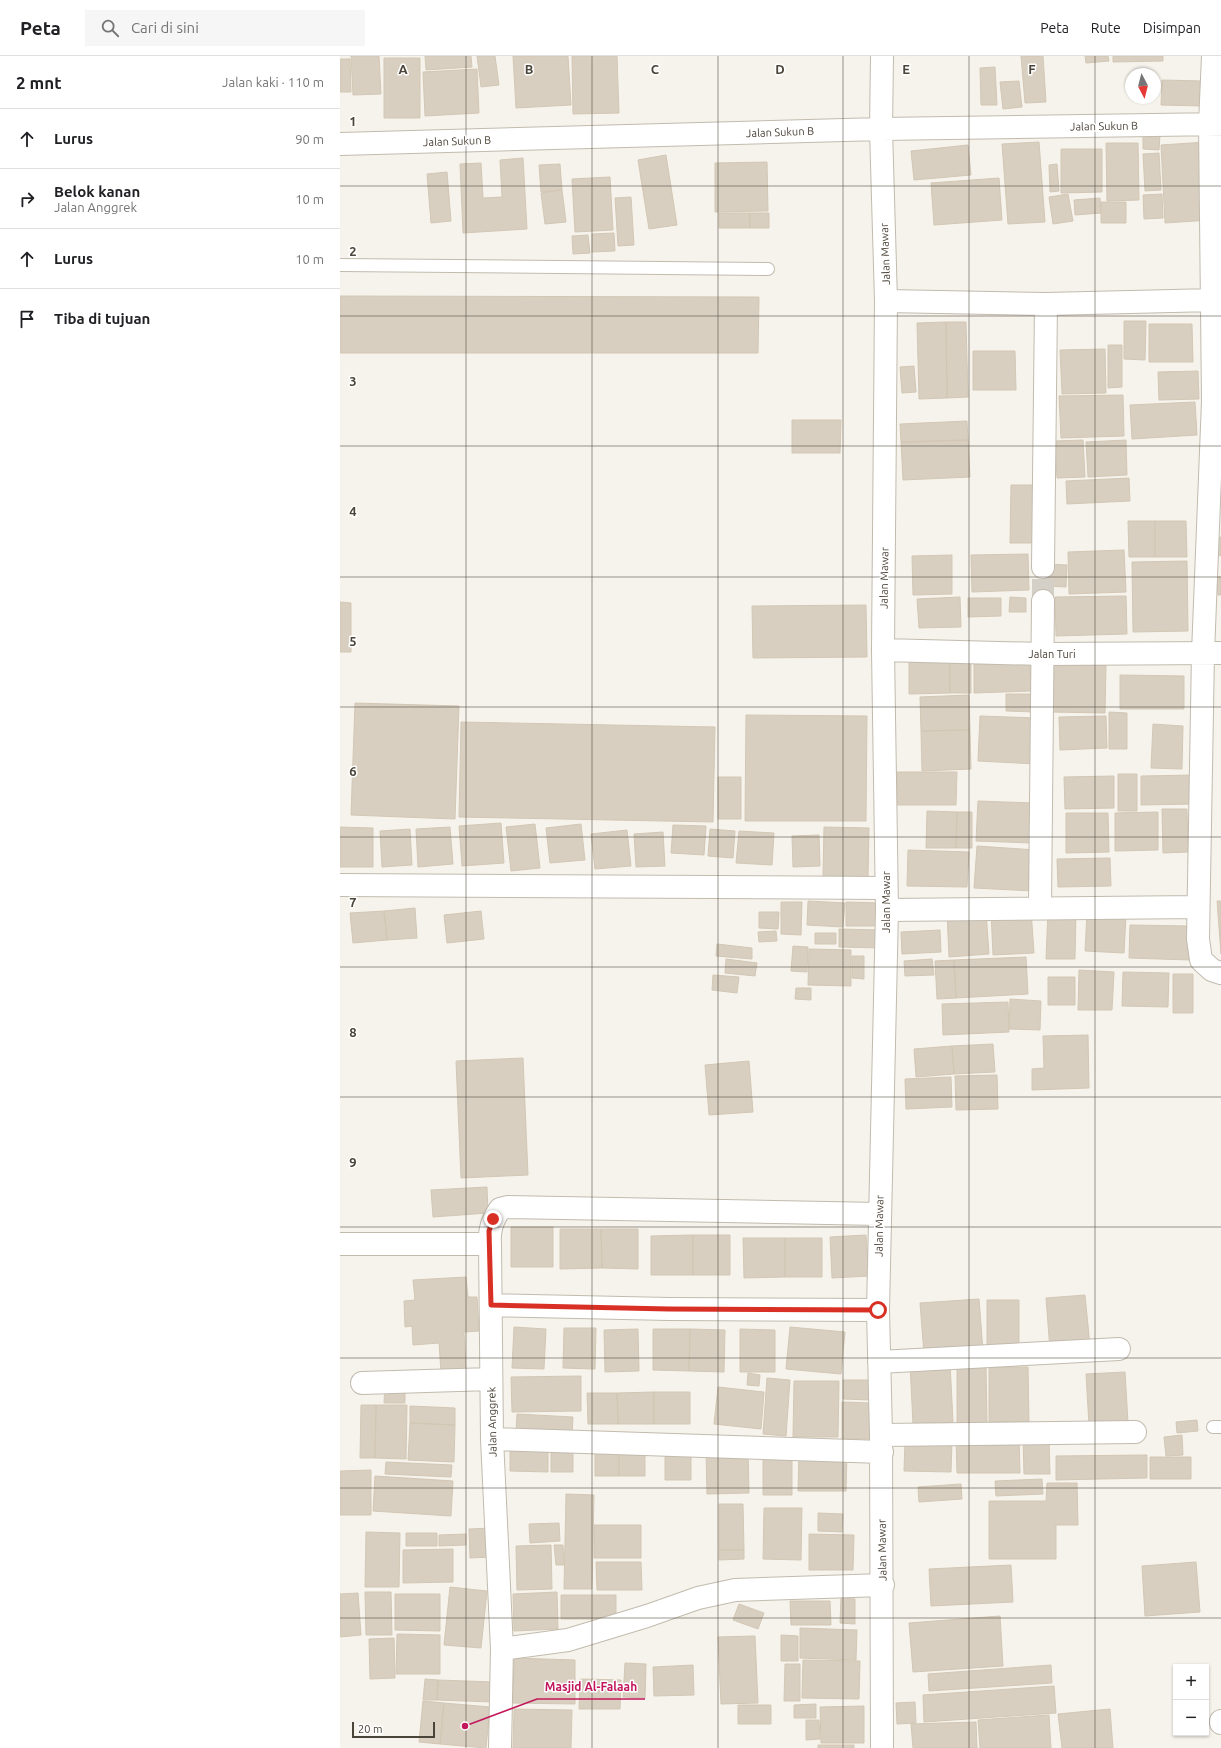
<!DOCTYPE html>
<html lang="id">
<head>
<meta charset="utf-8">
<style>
	body { margin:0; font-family:Ubuntu,sans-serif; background:#f6f6f6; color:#202124 }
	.controls { position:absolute; right:12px; bottom:12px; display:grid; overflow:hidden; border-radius:0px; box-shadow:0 1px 3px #0004 }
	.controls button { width:36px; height:36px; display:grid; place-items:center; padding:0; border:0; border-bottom:1px solid #e0e0e0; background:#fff; color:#202124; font:20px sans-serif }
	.compass { position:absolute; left:785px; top:12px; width:36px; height:36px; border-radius:50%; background:#fff; box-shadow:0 1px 3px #0004; rotate:173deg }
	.scale { position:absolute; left:12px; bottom:10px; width:83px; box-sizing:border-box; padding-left:4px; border:2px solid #4b4439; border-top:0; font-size:11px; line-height:14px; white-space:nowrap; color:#4b4439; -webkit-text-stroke:3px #fff; paint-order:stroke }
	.stop { position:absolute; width:12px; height:12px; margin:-9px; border:3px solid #d93025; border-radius:50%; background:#fff }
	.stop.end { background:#d93025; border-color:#fff; box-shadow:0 1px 4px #0008 }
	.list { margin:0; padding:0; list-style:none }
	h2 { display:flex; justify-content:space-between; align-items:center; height:52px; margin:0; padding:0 16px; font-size:17px }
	h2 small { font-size:13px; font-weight:400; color:#757577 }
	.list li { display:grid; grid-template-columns:26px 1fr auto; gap:12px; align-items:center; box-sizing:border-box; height:60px; padding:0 16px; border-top:1px solid #e0e0e0 }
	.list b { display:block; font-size:15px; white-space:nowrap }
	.list p { margin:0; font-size:13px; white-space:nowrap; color:#757577 }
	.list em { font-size:13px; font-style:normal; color:#757577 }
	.icon { flex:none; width:22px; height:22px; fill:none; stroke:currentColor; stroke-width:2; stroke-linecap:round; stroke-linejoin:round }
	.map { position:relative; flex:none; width:881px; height:1692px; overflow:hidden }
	header { display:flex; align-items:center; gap:24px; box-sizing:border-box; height:56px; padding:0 20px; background:#fff; border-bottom:1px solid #e0e0e0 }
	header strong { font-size:19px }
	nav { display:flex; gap:22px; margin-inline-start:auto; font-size:14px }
	.search { width:280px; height:36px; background:#f6f6f6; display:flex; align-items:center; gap:10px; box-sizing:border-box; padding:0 14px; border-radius:0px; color:#757577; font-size:15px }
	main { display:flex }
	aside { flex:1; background:#fff }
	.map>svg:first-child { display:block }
</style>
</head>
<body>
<header>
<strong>Peta</strong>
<div class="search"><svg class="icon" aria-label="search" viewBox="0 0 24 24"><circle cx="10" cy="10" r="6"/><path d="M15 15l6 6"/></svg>Cari di sini</div>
<nav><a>Peta</a><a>Rute</a><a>Disimpan</a></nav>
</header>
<main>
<aside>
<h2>2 mnt<small>Jalan kaki · 110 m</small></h2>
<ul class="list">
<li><svg class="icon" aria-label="ahead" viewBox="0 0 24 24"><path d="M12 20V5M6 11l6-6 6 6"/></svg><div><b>Lurus</b></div><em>90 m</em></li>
<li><svg class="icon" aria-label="right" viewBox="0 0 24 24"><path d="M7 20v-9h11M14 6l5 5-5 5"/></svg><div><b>Belok kanan</b><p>Jalan Anggrek</p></div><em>10 m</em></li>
<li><svg class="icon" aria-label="ahead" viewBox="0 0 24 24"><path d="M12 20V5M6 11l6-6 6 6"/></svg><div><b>Lurus</b></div><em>10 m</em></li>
<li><svg class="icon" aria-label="arrive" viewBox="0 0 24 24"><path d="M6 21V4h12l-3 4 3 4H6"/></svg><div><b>Tiba di tujuan</b></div></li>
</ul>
</aside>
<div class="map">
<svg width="881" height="1692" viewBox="0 0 881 1692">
	<rect width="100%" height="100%" fill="#f6f3ec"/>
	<path fill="#d8cfc1" stroke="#d3c7b4" d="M11,0H39L41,38L13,39Z
		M85,0H131L132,11L86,14Z
		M137,0H155L159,29L141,31Z
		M173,0H228L231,49L176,52Z
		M232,0H277L279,57L233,58Z
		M681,0H703L706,46L685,47Z
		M745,0H768L769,5L746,7Z
		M773,0H823V5L773,6Z
		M44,2H80V62H44Z
		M0,3H10L11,36H0Z
		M655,11L657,49H641L640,12Z
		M137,13L139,57L85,60L83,16Z
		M822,24L863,25L862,50L821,49Z
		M679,25L682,51L663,53L660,26Z
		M803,79H820L819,94L803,93Z
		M699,86L705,166L668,168L662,88Z
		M866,86L870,164L825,167L821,89Z
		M766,87H798L799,144L767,145Z
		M628,89L631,119L574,124L571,95Z
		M721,93H762V136L721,137Z
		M819,97L821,134L805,135L803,98Z
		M326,99L337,169L309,173L298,104Z
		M183,102L187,173L123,177L120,108L141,107L143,142L162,141L160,104Z
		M427,106L428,155L375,156V107Z
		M220,108L222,134L201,136L199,109Z
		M717,108L719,135L710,136L709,109Z
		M107,116L111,165L91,167L87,118Z
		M270,121L273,174L235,176L232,123Z
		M659,122L662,164L594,169L591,127Z
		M222,134L226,166L205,168L201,137Z
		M728,138L733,165L713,168L709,141Z
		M822,138L823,162L804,163L803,139Z
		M291,141L294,189L278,190L275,142Z
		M760,142L761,157L735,159L734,144Z
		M761,146H786V167H761Z
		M379,157H410V172H379Z
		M410,157H429V172H410Z
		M274,177L275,195L252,196V178Z
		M248,179L250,197L233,198L232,180Z
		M0,240L419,241L418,297H0Z
		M784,265H806L805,304L784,303Z
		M606,266L607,342L579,343L577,267Z
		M606,266H626L628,341L607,342Z
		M809,268H852L853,306H809Z
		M768,289H782V331L768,332Z
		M765,293L766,337L722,338L720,294Z
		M633,295H675L676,334H633Z
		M574,310L576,336L562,337L560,311Z
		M858,315L859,343L819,344L818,316Z
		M783,339L784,380L721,382L719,340Z
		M855,346L857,379L792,383L790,349Z
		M452,364H501L500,397H452Z
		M627,365L628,384L561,386L560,368Z
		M628,384L630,421L563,424L561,386Z
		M743,384L745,421L717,422L715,385Z
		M786,384L787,419L748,421L746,386Z
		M789,422L790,445L727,448L726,425Z
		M671,429H700L699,487H670Z
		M788,465H815V501H789Z
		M815,465H846L847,501H815Z
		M876,481H881V499L879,500Z
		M784,494L786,536L729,538L728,496Z
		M688,498L689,534L632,536L631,499Z
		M612,499V538L573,539L572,500Z
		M847,505L848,575L793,576L792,506Z
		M705,508L727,509L726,531L704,530Z
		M877,521H881V539H878Z
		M786,540L787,578L716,580L715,541Z
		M620,541L621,571L579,572L577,543Z
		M670,541L686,542V556H669Z
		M628,542H661V560L628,561Z
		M0,546L11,547V596H0Z
		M526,549L527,601L413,602L412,550Z
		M569,604H610V637L569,638Z
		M610,604H631V637H610Z
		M690,606L691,635L634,637V607Z
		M710,608L766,609L765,657L709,656Z
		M780,619L844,620V653H780Z
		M666,638H694V656L666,655Z
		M629,639L630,674L581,675L580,641Z
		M15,647L119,650L115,763L11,759Z
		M769,656L787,657V693H769Z
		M406,659L527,660L526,765H405Z
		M640,660L698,662L696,708L638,705Z
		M766,660L767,692L720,694L719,661Z
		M121,666L375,671L373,766L119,761Z
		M813,668L843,670L842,713L811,712Z
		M630,674L631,713L582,715L581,675Z
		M557,716H617L616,749H557Z
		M778,718H797V755H778Z
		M853,719V748L801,749V720Z
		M774,720V752L725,753L724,721Z
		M378,721H401V763H378Z
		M638,745L693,747L691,787L636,785Z
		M822,753H847L848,796L823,797Z
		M587,755L617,756L616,792H586Z
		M617,756H632V792H616Z
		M818,756V794L775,795V757Z
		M726,757H768L769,796L726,797Z
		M161,767L164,807L122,810L119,770Z
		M195,768L200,812L171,815L166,771Z
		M241,768L245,804L210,807L206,772Z
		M333,769L366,770L364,799L331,797Z
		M0,771L33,772V811H0Z
		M110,771L113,808L78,811L76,773Z
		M484,771L529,772L528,821L483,820Z
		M70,773L72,809L42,811L40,775Z
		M370,773L395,775L393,802L368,800Z
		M287,774L291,810L255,813L251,778Z
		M399,775L434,777L432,809L396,807Z
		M323,776L325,810L296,811L294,778Z
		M479,779L480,810L453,811L452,780Z
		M637,790L696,794L693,835L634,832Z
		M568,794L629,796L627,831L567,830Z
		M770,802L771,830L718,831L717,803Z
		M468,845L505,847L503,871L467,869Z
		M877,845H881V898Z
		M441,846H462L461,879L441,878Z
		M506,846L540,847V870H506Z
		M75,852L77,882L47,884L44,855Z
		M691,854L694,897L653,899L651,856Z
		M708,854L736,855L735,903H706Z
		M44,855L47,884L13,887L10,857Z
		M141,855L144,883L107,887L104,859Z
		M646,855L649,898L609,901L607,857Z
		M419,856H439L438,873L419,872Z
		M747,856L786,859L784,897L745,895Z
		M790,869L850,870V904L789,902Z
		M499,873L541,874V892L499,891Z
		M600,874L601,896L562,898L561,876Z
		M436,875L437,885L419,886L418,876Z
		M475,877H496V888H475Z
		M377,888L412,892V903L376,900Z
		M453,890L468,891L467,916L451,915Z
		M469,893L511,894V930L468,929Z
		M512,900H524V923L512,922Z
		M686,901L688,938L616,942L614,904Z
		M386,903L417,907L415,920L385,917Z
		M592,903L594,919L565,920L564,905Z
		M614,904L616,942L597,943L595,905Z
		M739,914L774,916L772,954H738Z
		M783,916L829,917L828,951L782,950Z
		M833,918H853V957H833Z
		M373,919L399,921L397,937L372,934Z
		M708,921H735V949H708Z
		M456,932H471V944L455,943Z
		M670,943L701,945L700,974L669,973Z
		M668,946L669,976L603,979L602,948Z
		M748,979L749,1032L692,1034V1013L704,1012L703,980Z
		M653,988L655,1016L614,1018L612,990Z
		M612,990L614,1018L576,1021L574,993Z
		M183,1002L188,1119L121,1122L116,1005Z
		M409,1005L413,1056L369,1059L365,1009Z
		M657,1019L658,1053L616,1054L615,1020Z
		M611,1021L612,1051L566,1053L565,1023Z
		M147,1131L148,1157L93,1161L91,1134Z
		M171,1171H213V1211H171Z
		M220,1173H261L262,1212L220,1213Z
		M261,1173H298V1213L262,1212Z
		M353,1179V1219H311V1180Z
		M353,1179H390V1219H353Z
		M526,1179L529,1220L492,1222L490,1181Z
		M403,1182H445V1221L404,1222Z
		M445,1182H482V1221H445Z
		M126,1221L128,1241H137L139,1275L124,1276L126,1315L101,1316L99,1287L73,1289L72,1270L65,1271L64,1245L75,1244L73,1224Z
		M745,1239L750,1290L710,1294L706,1242Z
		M639,1243L643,1295L584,1298L580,1247Z
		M647,1244H679V1289L647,1290Z
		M174,1271L206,1273L204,1313L172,1312Z
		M450,1271L505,1276L501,1318L446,1313Z
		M224,1272H256L255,1313L223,1312Z
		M298,1273L299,1315L265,1316L264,1274Z
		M313,1273H350L349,1315L313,1314Z
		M350,1273L385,1274L384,1316L349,1315Z
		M400,1273L435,1274V1316H400Z
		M610,1307L613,1366L573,1368L570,1308Z
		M617,1311H646L647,1367H617Z
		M649,1311H688L689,1366H649Z
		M785,1316L788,1367L749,1369L746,1318Z
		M408,1317L420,1319L419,1330L407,1329Z
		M241,1320V1355L172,1356L171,1321Z
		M427,1322L450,1324L446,1380L423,1378Z
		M503,1324H532L531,1344L503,1343Z
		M454,1325H499L498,1381H453Z
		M45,1330L65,1331V1347H44Z
		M378,1331L424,1336L421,1373L374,1368Z
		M314,1336V1368H278L277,1337Z
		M314,1336H350V1368H314Z
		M247,1337H277L278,1368H248Z
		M502,1346L530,1347V1383H502Z
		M21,1349H36L35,1402H20Z
		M36,1349H67L66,1403L35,1402Z
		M70,1350L115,1352V1369L70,1367Z
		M177,1358L233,1361L232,1379L176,1376Z
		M857,1364L858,1375L837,1377L836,1366Z
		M70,1367L115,1369L114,1406L68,1404Z
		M842,1379L843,1399L826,1400L824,1381Z
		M683,1381H709L710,1418H684Z
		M616,1382H679L680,1417H617Z
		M170,1385H208V1416L170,1415Z
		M565,1386H612L611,1416L564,1415Z
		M211,1389H233V1416H211Z
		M408,1394L409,1437L367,1438L366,1396Z
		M423,1394L452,1395V1439H423Z
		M255,1396H279V1420H255Z
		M279,1396H305V1420H279Z
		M459,1396H507L506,1435H458Z
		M325,1397H351V1424H325Z
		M807,1399V1422L716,1424V1400Z
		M810,1401H851V1423H810Z
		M46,1406L112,1409L111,1421L45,1418Z
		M31,1414V1459H0V1415Z
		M35,1420L113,1425L111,1460L33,1455Z
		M702,1423L703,1438L656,1440L655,1425Z
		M707,1427H737L738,1469H716V1503H649V1445H706Z
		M621,1428L622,1443L579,1446L578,1431Z
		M226,1438L254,1439L252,1533H224Z
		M379,1448H403L404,1494H379Z
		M424,1452H462L461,1504L423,1503Z
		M478,1457L503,1458L502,1476L478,1475Z
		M219,1467L220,1485L190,1487L189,1468Z
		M254,1469H301V1502H254Z
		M151,1472L152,1501L130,1502L129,1473Z
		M26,1476L60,1477L59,1531H25Z
		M66,1477H97V1490H66Z
		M126,1478V1489L99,1490V1479Z
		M469,1478L514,1479L513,1514H469Z
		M211,1489L212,1533L177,1534L176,1490Z
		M214,1489H223L224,1509H216Z
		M113,1493V1526L63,1527V1494Z
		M379,1494H404V1503L379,1504Z
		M256,1506H301L302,1534H257Z
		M856,1506L860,1556L805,1560L802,1510Z
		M671,1509L673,1546L591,1550L589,1513Z
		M110,1531L147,1535L141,1592L104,1589Z
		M25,1536H51L52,1579H26Z
		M217,1536L218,1573L174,1575L173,1538Z
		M18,1537L21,1579L0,1581V1538Z
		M55,1538H100V1575L55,1574Z
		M221,1539H276V1563H221Z
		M501,1542L515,1543V1568L500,1567Z
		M450,1545H490L491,1569H451Z
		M399,1548L424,1557L418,1573L393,1564Z
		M660,1560L663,1610L573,1616L569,1567Z
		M460,1572L517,1574L516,1604L460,1602Z
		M57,1578L100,1579V1618H56Z
		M441,1579L458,1580V1605H441Z
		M415,1580L418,1647L381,1648L378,1581Z
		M54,1582L55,1622L30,1623L29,1583Z
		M174,1602L235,1604V1648L173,1647Z
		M463,1604L520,1605L519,1643L462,1642Z
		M285,1607L306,1608L305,1642L283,1641Z
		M445,1608H460V1645H444Z
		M353,1609L354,1639L314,1640L313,1611Z
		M711,1609L712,1627L589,1635L588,1618Z
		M85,1623L98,1624L97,1644H83Z
		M240,1623L281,1624L280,1653H239Z
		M98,1624L154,1626L153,1646L97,1644Z
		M714,1630L716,1657L584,1666L583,1639Z
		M83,1645L104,1647L100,1688L79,1686Z
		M575,1646L576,1667L557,1668L556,1647Z
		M104,1647L150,1651L146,1692L100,1688Z
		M476,1648V1662H454V1649Z
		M398,1649H431V1668H398Z
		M524,1650V1687H481L480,1651Z
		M174,1653L232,1654L231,1692H173Z
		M770,1653L773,1692H722L718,1658Z
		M709,1659L711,1692H640L638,1664Z
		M466,1664H479L480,1683L466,1684Z
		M636,1666L637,1692H573L571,1668Z
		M478,1689H514V1692H478Z"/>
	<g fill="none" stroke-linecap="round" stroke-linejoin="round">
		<path stroke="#d4d0c8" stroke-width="22" stroke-dasharray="22 11" stroke-linecap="butt" d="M703,545V511"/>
		<g stroke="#c2bbae" stroke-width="14">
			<path id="service" d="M0,209L428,213
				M873,1371H881"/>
		</g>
		<g stroke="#c2bbae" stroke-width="24">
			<path id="minor" d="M542,0L541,73L546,245L543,594L547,854L538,1254L541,1379L542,1692
				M873,0L870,68L873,345L863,597L858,883L861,904L872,914L881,917
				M0,88L541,73L881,68
				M546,245L706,248L874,244
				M703,511L706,248
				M543,594L702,598L881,597
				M0,829L546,832
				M700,852L703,545
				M547,854L857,851
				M0,1188H150L152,1383L162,1593L160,1692
				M150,1188C149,1174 152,1165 160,1153L168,1151L539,1158
				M151,1249L329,1253L538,1254
				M539,1306L779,1293
				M22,1327L151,1323
				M541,1379L795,1376
				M152,1383L542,1396
				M162,1593L228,1584L307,1560L358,1542L395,1534L543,1529
				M881,1665V1667"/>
		</g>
		<use href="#service" stroke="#fff" stroke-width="12"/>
		<use href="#minor" stroke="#fff" stroke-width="22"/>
	</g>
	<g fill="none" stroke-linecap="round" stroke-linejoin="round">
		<path stroke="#d93025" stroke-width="5" d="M153,1163L149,1175L151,1249L329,1253L538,1254"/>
	</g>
	<path fill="none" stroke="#4b4439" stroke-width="1" stroke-opacity="0.55" d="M126,0V1692M252,0V1692M378,0V1692M503,0V1692M629,0V1692M755,0V1692M0,130H881M0,260H881M0,390H881M0,521H881M0,651H881M0,781H881M0,911H881M0,1041H881M0,1171H881M0,1302H881M0,1432H881M0,1562H881"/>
	<g text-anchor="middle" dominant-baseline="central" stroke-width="3" stroke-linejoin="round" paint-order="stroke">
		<g font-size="11" fill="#4b4439" stroke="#fff">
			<text transform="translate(764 70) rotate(-1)">Jalan Sukun B</text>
			<text transform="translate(440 76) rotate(-2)">Jalan Sukun B</text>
			<text transform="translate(117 85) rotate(-2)">Jalan Sukun B</text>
			<text transform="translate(545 198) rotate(-92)">Jalan Mawar</text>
			<text transform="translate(544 522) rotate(-89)">Jalan Mawar</text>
			<text x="712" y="598">Jalan Turi</text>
			<text transform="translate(546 846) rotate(-90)">Jalan Mawar</text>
			<text transform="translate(539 1170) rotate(-89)">Jalan Mawar</text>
			<text transform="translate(152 1366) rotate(-91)">Jalan Anggrek</text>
			<text transform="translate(542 1494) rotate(-91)">Jalan Mawar</text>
		</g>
	</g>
	<g font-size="13" text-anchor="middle" font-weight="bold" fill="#4b4439" stroke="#fff" stroke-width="3" stroke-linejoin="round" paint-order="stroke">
		<text x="63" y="18">A</text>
		<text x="189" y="18">B</text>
		<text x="315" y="18">C</text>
		<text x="440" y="18">D</text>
		<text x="566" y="18">E</text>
		<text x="692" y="18">F</text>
		<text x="13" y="70">1</text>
		<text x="13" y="200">2</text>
		<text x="13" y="330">3</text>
		<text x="13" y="460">4</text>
		<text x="13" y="590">5</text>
		<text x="13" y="720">6</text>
		<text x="13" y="851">7</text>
		<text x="13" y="981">8</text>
		<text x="13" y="1111">9</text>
	</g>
	<path fill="none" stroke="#c2185b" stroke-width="1.5" d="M125 1670L197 1643H305"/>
	<circle fill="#c2185b" stroke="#fff" stroke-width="1.5" cx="125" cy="1670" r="4"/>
	<g font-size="12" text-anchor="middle" font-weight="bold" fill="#c2185b" stroke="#fff" stroke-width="3" stroke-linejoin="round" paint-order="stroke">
		<text x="251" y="1635">Masjid Al-Falaah</text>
	</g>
</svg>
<div class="controls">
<button>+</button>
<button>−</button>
</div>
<svg class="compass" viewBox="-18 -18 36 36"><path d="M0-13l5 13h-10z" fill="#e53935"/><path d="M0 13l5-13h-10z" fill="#757577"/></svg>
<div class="scale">20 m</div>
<div class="stop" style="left:538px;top:1254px"></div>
<div class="stop end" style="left:153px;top:1163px"></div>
</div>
</main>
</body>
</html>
